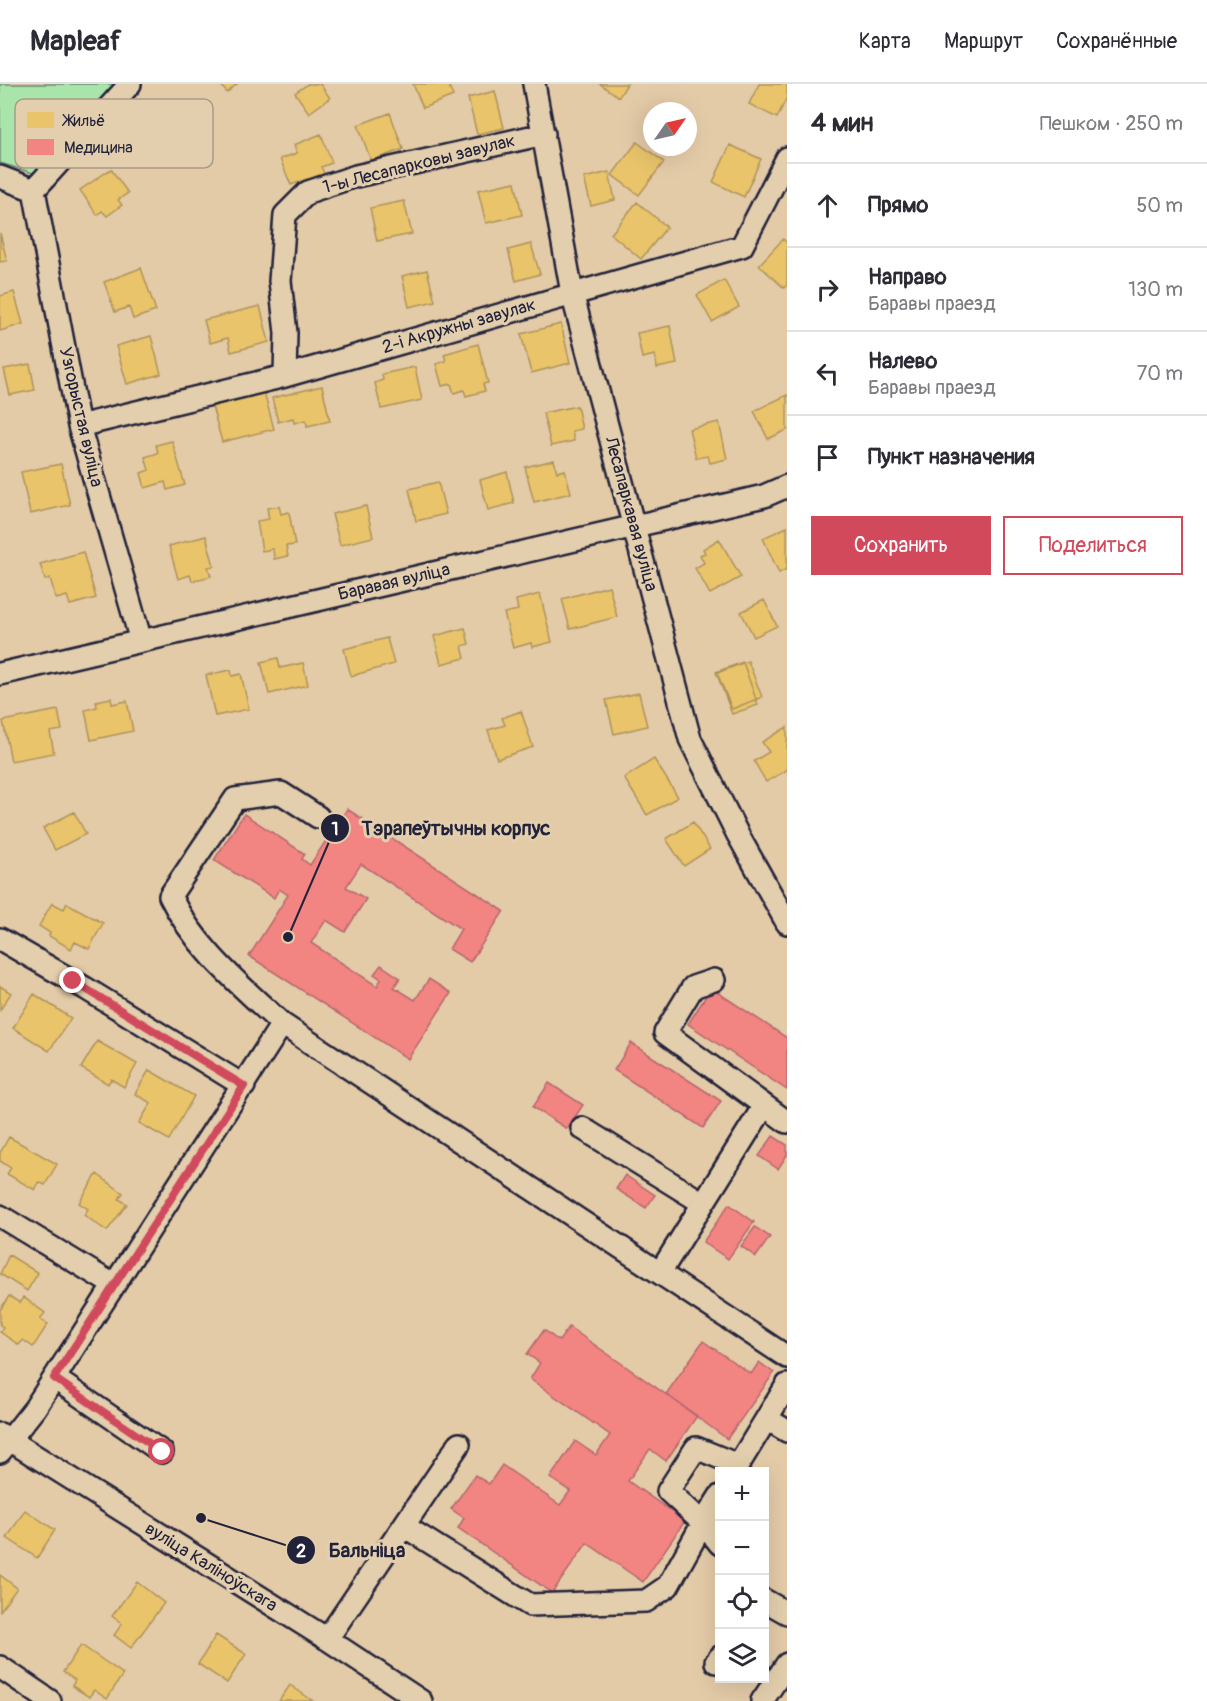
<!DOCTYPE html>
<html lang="ru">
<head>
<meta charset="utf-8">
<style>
	body { margin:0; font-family:Pangolin,sans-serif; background:#f2f2f3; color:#2b2b33 }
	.controls { position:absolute; right:18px; bottom:18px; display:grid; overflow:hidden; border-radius:0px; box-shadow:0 6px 24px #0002 }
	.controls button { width:54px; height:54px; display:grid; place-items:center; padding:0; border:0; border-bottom:2px solid #e1e1e2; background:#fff; color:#2b2b33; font:30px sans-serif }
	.compass { position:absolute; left:643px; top:18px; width:54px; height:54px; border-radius:50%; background:#fff; box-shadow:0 6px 24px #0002; rotate:56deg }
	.stop { position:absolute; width:18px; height:18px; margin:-14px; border:4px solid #d1495b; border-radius:50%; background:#fff }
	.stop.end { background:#d1495b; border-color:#fff; box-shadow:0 2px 6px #0008 }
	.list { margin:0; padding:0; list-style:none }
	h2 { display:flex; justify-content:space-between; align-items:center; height:78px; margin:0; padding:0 24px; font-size:26px }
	h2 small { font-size:20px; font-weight:400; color:#7c7c81 }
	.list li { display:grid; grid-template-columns:39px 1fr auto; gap:18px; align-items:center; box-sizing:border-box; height:84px; padding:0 24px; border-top:2px solid #e1e1e2 }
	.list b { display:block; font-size:22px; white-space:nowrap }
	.list p { margin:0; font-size:20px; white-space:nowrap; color:#7c7c81 }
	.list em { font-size:20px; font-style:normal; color:#7c7c81 }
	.actions { display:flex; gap:12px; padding:18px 24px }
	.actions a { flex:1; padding:14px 0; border:2px solid #d1495b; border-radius:0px; text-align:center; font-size:21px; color:#d1495b }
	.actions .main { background:#d1495b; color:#fff }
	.icon { flex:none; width:33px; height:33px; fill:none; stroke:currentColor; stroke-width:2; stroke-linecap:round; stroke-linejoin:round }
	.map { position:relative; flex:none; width:787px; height:1617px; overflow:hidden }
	header { display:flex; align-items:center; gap:36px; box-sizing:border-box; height:84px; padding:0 30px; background:#fff; border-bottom:2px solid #e1e1e2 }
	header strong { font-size:28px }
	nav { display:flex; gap:33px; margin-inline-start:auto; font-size:21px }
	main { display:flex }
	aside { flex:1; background:#fff }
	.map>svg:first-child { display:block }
</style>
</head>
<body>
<header>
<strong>Mapleaf</strong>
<nav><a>Карта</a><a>Маршрут</a><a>Сохранённые</a></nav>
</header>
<main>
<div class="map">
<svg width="787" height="1617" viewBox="0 0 787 1617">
	<rect width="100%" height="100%" fill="#e4cba8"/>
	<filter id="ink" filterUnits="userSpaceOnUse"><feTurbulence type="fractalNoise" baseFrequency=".0167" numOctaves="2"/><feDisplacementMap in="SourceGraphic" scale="12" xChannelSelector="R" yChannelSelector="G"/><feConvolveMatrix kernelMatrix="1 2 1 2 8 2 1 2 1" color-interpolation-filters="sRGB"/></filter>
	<g filter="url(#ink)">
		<path fill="#a9e5aa" stroke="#668472" stroke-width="1.5" d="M0,0H114L33,89L0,79Z"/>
		<path fill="#e9c46a" stroke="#ad935c" stroke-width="1.5" d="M220,0H237L227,9Z
			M308,0H320L330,14L309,29L295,9Z
			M413,0H448L453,12L423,24Z
			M600,0H627L619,13Z
			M759,0H787V13L777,34L749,20Z
			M495,7L504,44L477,50L468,14Z
			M390,29L403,65L371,77L358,41Z
			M321,50L332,79L321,83L326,93L309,100L307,95L291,101L280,75L297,69L294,61Z
			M637,58L664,78L639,111L612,91Z
			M730,61L761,75L744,113L713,98Z
			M111,85L128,109L118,116L122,121L107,132L102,127L97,131L80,106Z
			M609,88L615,116L591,122L584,94Z
			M515,98L522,131L486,139L478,106Z
			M404,117L412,150L377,157L370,124Z
			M637,118L667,143L641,175L611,150Z
			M0,149L7,177L0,178Z
			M783,155L787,159V201L784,204L759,181Z
			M531,160L540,190L516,197L508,166Z
			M141,184L156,227L133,235L129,223L115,228L104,198Z
			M427,186L435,217L409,223L402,192Z
			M724,196L739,223L712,238L697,211Z
			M14,208L23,240L0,247V212Z
			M260,222L269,258L231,268L228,254L210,259L204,236Z
			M561,240L570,279L531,289L521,250Z
			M670,242L677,280L657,284L655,271L642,274L637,249Z
			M151,252L161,290L127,300L116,262Z
			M478,260L488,299L483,300L485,307L466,312L464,306L454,309L451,300L442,302L436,280L446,277L444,270Z
			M30,280L35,306L10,311L4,285Z
			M415,283L422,316L381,325L375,299L383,296L382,290Z
			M322,302L330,337L307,342L306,336L294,339L293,334L278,338L272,314Z
			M264,308L274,345L222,358L212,322Z
			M787,311V346L768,355L754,327Z
			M577,322L582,345L572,347L574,357L551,362L543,329Z
			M719,338L727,375L710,379L708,372L696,374L689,345Z
			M172,357L185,401L167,406L165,398L145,404L141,389L149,386L145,373L158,369L156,361Z
			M554,376L557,388L565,386L571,409L534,418L525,383Z
			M61,380L70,421L30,430L21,388Z
			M507,388L514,419L488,426L480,396Z
			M438,398L446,430L416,437L409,405Z
			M279,422L281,430L289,428L295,461L286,462L288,472L274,475L273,465L262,467L257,437L269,435L267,424Z
			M366,422L373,453L340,461L332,430Z
			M787,443V485L779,489L763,454Z
			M206,452L214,482L208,483L211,492L192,497L190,491L178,495L169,462Z
			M719,455L741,493L710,510L695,484L704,479L700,471L705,469L703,465Z
			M83,468L96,514L70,521L67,512L56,515L50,494L45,496L40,480Z
			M609,502L617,533L570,545L562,515Z
			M540,510L552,558L532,563L531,559L513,564L504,529L518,526L516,516Z
			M764,516L777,542L754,553L741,528Z
			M465,544L469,560L462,562L465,574L441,580L434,552Z
			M387,554L394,580L351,592L344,565Z
			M278,574L280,584L303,579L308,601L269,610L261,578Z
			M748,577L762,613L732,625L717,589Z
			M743,578L758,621L732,630L716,588Z
			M231,586L232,592L241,590L249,625L215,632L206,591Z
			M639,609L647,642L614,650L606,616Z
			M111,614L112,620L127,617L133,647L91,656L85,626L97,623L96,617Z
			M58,626L62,646L50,648L54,669L11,677L3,637Z
			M521,627L533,663L497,675L488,646L505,641L502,634Z
			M787,643V686L766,698L754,677L769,668L762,658Z
			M654,675L678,713L647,731L624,694Z
			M74,728L86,750L55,766L43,744Z
			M693,738L710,765L684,782L666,755Z
			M52,819L64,825L67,819L103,839L89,865L75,858L71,865L49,852L50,849L39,842Z
			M0,902L11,909L0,926Z
			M34,910L71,934L49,967L13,944Z
			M97,957L137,980L124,1003L111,995L108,1000L81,984Z
			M149,986L194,1012L169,1056L139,1039L151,1019L135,1010Z
			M9,1053L57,1080L45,1101L39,1098L35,1106L7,1090L11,1084L0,1077V1069Z
			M97,1090L123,1109L119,1115L127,1120L107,1147L84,1131L88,1125L79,1119Z
			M9,1171L38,1189L27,1207L0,1190Z
			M9,1212L20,1219L23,1213L45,1229L40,1235L48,1240L33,1263L23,1256L19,1261L0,1248L3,1243L0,1241V1226Z
			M25,1426L55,1446L37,1474L7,1454Z
			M0,1491L17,1504L0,1527Z
			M137,1498L164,1519L131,1564L114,1551L122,1540L112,1532Z
			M216,1551L246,1570L227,1599L198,1580Z
			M81,1561L123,1590L107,1615L94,1606L89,1613L72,1602L75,1596L63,1588Z
			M290,1601L313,1617H279Z"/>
		<path fill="#f28482" stroke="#b4676d" stroke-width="1.5" d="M347,725L504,827L470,878L449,865L461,845L361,780L346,803L366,815L345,848L326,836L311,859L377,902L381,895L374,890L381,881L400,894L394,903L415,916L429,895L451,909L408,975L249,872L288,811L279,805L274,814L214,776L244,730L305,770L302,775L310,781Z
			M711,904L787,954V1006L688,940Z
			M631,959L721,1017L703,1044L614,986Z
			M549,999L583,1021L567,1045L533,1023Z
			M773,1052L787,1061V1071L778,1085L759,1072Z
			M625,1091L655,1111L646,1124L616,1105Z
			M729,1120L754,1138L728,1175L703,1158Z
			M755,1143L770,1153L756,1173L741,1162Z
			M569,1243L697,1332L666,1377L650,1365L628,1397L685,1437L643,1498L587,1459L552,1509L458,1444L464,1434L451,1425L475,1391L489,1400L502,1381L560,1421L570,1407L550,1394L575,1357L596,1371L610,1351L530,1295L540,1279L527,1270L544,1246L559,1257Z
			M703,1257L751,1290L759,1278L774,1289L727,1355L666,1310Z"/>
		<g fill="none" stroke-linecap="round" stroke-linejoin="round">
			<g stroke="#22223b" stroke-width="26">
				<path id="minor" d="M534,0L572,209L690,655L738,751L787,839
					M0,93L34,106L130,0
					M34,106L79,342L141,557
					M285,292L286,249L280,197L285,131L308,108L356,92L544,50
					M79,342L285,292L742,162L787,74
					M0,590L764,412L787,402
					M0,855L85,904L244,1002
					M714,896L693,903L665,949L787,1038
					M282,940C240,901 195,864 170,812L235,715L281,709L318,733
					M582,1044L703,1119
					M0,1132L112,1200
					M661,1187L764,1022
					M54,1294L162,1368
					M767,1335L787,1347
					M0,1350L327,1555L421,1617
					M0,1368L35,1324L282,940L787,1273
					M734,1388L787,1301
					M720,1412L703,1439L720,1460
					M404,1442L530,1521L646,1517L668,1502L703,1439L668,1407L696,1364L738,1381
					M764,1516L787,1529
					M327,1555L459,1360
					M716,1578L720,1573
					M0,1583L50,1617
					M762,1617L787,1580"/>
			</g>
			<use href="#minor" stroke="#e3cfad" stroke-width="21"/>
		</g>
	</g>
	<g fill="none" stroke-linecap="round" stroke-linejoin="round" filter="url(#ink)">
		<path stroke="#d1495b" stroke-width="8" d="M73,897L244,1002L54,1294L162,1368"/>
	</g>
	<g text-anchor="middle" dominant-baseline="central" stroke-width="6" stroke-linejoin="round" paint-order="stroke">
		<g font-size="18" fill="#22223b" stroke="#e3cfad">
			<text transform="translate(419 80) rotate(-14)">1-ы Лесапарковы завулак</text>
			<text transform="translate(459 242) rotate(-16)">2-і Акружны завулак</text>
			<text transform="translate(81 333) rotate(77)">Узгорыстая вуліца</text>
			<text transform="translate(631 430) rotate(75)">Лесапаркавая вуліца</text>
			<text transform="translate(394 498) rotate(-13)">Баравая вуліца</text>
			<text transform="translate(211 1483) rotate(32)">вуліца Каліноўскага</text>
		</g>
	</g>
	<rect x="15" y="15" width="198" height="69" rx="9" fill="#e3cfad" stroke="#a99b8b" stroke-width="1.5"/>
	<rect x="27" y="28" width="27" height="16" fill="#e9c46a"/>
	<rect x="27" y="55" width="27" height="16" fill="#f28482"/>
	<g font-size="16" fill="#22223b">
		<text x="64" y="42">Жильё</text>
		<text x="64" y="69">Медицина</text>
	</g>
	<path fill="none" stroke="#22223b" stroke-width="2" d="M288 853L335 744M201 1434L301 1466"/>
	<g fill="#22223b" stroke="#e3cfad" stroke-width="2">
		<circle cx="288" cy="853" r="6"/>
		<circle cx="201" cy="1434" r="6"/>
		<circle cx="335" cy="744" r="15"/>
		<circle cx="301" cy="1466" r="15"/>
	</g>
	<g font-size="18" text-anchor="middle" font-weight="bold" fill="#fff">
		<text x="335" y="751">1</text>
		<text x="301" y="1473">2</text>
	</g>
	<g font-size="20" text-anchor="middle" font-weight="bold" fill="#22223b" stroke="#e3cfad" stroke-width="6" stroke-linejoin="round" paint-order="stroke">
		<text x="456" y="751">Тэрапеўтычны корпус</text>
		<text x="367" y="1473">Бальніца</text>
	</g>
</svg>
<div class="controls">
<button>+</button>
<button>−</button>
<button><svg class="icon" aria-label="locate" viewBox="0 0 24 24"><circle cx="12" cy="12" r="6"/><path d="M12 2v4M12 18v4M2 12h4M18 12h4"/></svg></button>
<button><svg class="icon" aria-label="layers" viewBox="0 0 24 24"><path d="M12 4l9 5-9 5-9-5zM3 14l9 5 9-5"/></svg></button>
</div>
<svg class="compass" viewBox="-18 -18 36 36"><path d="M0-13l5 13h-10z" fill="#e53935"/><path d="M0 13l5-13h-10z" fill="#7c7c81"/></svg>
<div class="stop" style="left:162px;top:1368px"></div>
<div class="stop end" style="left:73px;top:897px"></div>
</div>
<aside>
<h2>4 мин<small>Пешком · 250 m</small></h2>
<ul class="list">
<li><svg class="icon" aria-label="ahead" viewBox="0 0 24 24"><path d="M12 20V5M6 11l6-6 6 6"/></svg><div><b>Прямо</b></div><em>50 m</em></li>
<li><svg class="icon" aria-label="right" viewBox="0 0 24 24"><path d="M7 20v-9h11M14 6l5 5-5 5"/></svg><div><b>Направо</b><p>Баравы праезд</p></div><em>130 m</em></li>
<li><svg class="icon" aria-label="left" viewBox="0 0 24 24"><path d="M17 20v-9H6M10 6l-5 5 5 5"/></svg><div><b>Налево</b><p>Баравы праезд</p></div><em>70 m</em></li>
<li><svg class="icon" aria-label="arrive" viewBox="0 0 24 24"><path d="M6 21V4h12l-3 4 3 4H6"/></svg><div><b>Пункт назначения</b></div></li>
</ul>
<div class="actions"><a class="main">Сохранить</a><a>Поделиться</a></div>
</aside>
</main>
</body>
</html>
